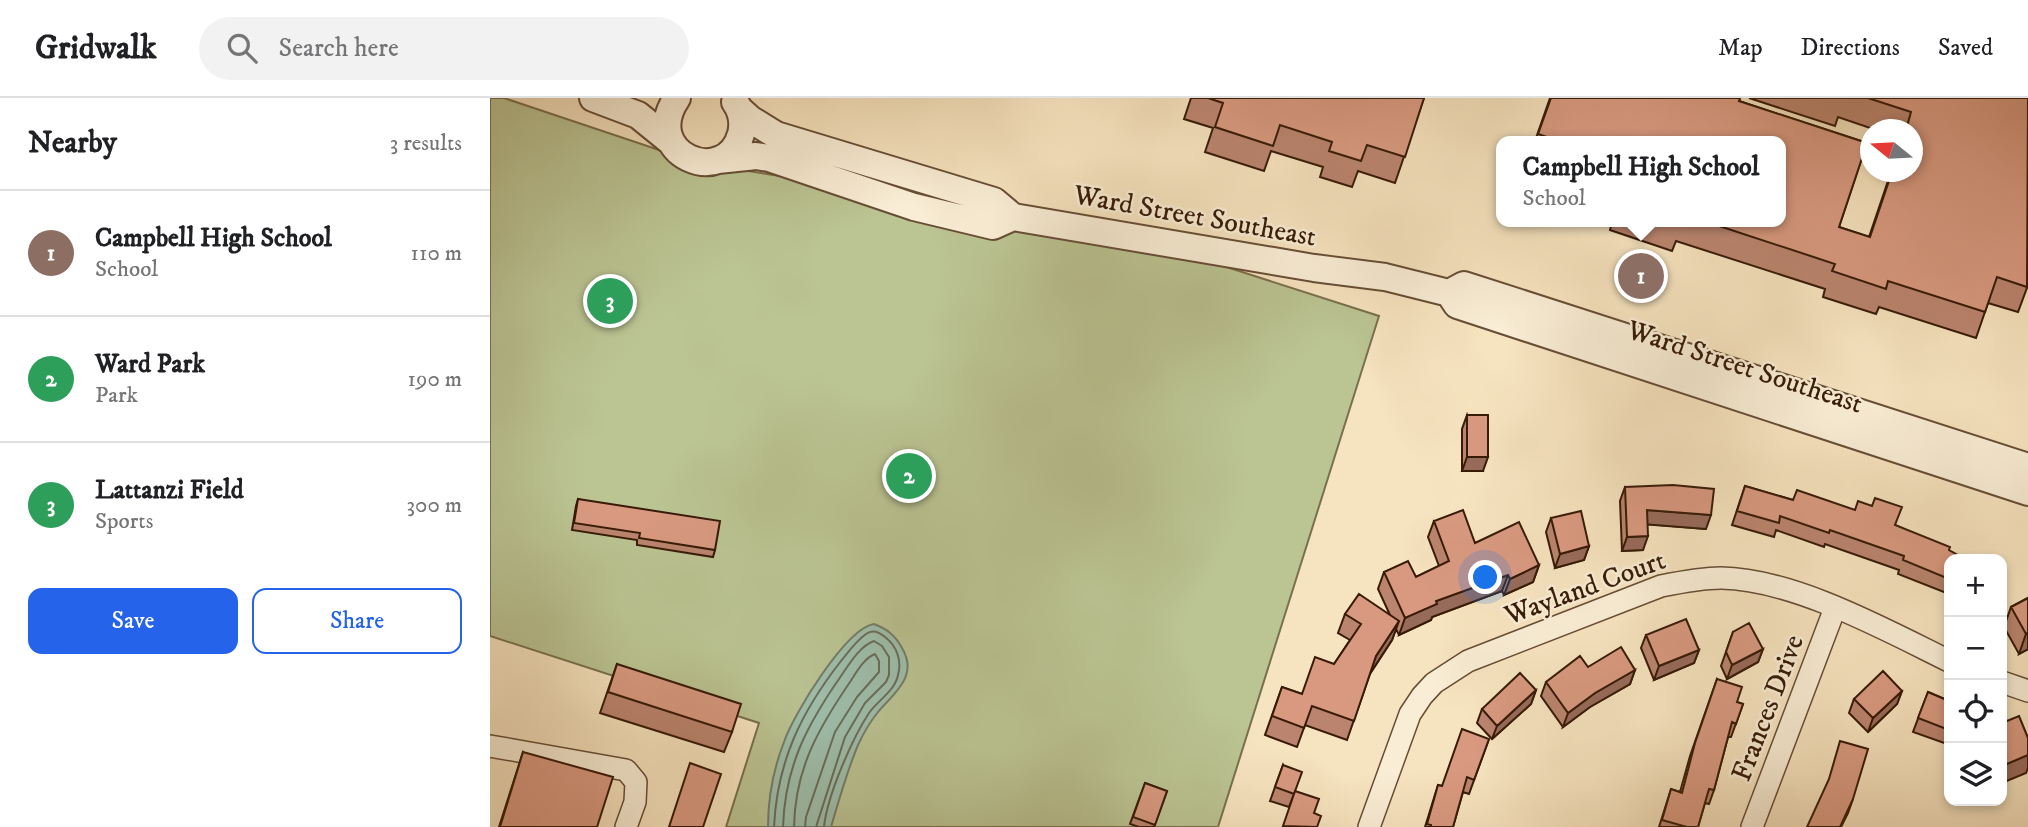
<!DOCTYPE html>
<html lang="en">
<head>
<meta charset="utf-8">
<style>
	body { margin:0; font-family:"IM FELL DW Pica",serif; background:#f2f2f2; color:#202124 }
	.controls { position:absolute; right:21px; bottom:21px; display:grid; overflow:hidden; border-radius:14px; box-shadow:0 4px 10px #0003 }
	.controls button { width:63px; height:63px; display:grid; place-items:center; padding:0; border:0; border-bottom:2px solid #e0e0e0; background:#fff; color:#202124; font:35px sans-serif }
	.compass { position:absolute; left:1370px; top:21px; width:63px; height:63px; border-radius:50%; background:#fff; box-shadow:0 4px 10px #0003; rotate:288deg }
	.you { position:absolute; left:996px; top:480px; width:24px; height:24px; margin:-18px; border:5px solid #fff; border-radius:50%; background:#1a73e8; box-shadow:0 0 0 10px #1a73e833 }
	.badge { display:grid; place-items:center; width:46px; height:46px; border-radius:50%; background:#2563eb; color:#fff; font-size:23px; font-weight:700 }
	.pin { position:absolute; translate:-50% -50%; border:4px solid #fff; box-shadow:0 2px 7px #0006 }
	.popup { position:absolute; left:1006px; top:38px; width:290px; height:91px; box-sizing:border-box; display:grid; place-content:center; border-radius:14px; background:#fff; filter:drop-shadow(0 2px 5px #0005); font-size:23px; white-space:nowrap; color:#757577 }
	.popup b { font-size:26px; color:#202124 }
	.popup::after { content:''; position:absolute; left:50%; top:100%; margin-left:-14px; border:14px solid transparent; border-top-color:#fff }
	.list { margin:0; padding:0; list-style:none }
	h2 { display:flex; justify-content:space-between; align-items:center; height:91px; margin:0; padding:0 28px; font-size:30px }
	h2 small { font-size:23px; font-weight:400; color:#757577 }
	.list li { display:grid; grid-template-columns:46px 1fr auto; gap:21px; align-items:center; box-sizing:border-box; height:126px; padding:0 28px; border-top:2px solid #e0e0e0 }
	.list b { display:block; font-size:26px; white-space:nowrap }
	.list p { margin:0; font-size:23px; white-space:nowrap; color:#757577 }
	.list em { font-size:23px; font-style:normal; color:#757577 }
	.actions { display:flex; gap:14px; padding:21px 28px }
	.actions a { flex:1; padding:16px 0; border:2px solid #2563eb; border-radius:14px; text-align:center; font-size:24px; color:#2563eb }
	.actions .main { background:#2563eb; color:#fff }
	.icon { flex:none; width:38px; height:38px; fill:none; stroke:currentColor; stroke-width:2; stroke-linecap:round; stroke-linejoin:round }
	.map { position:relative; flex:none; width:1538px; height:729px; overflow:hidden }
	header { display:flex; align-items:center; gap:42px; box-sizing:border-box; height:98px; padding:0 35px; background:#fff; border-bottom:2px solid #e0e0e0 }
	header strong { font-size:33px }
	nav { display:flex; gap:38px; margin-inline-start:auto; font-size:24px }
	.search { width:490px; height:63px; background:#f2f2f2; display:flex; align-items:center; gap:18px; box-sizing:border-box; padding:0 24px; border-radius:38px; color:#757577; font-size:26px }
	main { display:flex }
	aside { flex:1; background:#fff }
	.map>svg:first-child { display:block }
</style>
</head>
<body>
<header>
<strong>Gridwalk</strong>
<div class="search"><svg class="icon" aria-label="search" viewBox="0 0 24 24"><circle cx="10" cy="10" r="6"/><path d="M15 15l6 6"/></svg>Search here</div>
<nav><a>Map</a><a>Directions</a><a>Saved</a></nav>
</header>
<main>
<aside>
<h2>Nearby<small>3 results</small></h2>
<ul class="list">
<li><span class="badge" style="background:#8d6e63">1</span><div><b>Campbell High School</b><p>School</p></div><em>110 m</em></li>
<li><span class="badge" style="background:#2e9e5b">2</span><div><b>Ward Park</b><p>Park</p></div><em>190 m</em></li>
<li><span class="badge" style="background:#2e9e5b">3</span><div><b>Lattanzi Field</b><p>Sports</p></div><em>300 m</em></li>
</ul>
<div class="actions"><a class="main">Save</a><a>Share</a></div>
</aside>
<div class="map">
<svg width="1538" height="729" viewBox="0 0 1538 729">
	<rect width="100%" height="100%" fill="#f6e3bf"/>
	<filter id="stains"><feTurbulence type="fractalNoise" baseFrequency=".00286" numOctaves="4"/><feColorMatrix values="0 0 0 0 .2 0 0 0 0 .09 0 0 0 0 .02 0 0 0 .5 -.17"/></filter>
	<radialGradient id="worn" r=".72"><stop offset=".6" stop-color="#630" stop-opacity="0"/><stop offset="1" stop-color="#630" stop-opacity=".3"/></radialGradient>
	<path fill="#bbc493" stroke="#79704d" stroke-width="2" d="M0,0H14L208,65L442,102L637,137L889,218L728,729H236L269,625L0,538Z"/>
	<path fill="#9ebfac" stroke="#757d6a" stroke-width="2" d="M384,526C397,531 405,537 412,550C429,578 404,595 388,614C380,624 373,636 368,647C357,673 349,702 341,729H278C278,699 283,672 294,644C303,617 356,530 384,526Z"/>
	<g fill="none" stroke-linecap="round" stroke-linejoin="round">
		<path stroke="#6a6d5a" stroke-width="2" d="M284,729C287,664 311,614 351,563C359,553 366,543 376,536C383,531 389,534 395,539C407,548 412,563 408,577C405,593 388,602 379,615C362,641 337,698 334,729
			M293,729C295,668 317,627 351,578C360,565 370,548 384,543L392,548L399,559V577L396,584L375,605L355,639L326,729
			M304,729C305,671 328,631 360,584C366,575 374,560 385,556L389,563V574L367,599L345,634L316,719L315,729"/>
		<g stroke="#674d35" stroke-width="24">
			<path id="minor" d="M1512,584L1538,593
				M0,648L136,672L146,684L145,704L136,729
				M879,729L920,616L932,598L944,585L978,563L1171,488C1191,484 1211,480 1231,480C1303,481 1394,531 1459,563
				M1262,729L1345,510"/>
		</g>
		<g stroke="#674d35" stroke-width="30">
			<path id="tertiary" d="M103,0L148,17L180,43
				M187,0C149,56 235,92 251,36C254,24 252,14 245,4
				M250,12L260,21L286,37L504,103L523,119L824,170L895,179L959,195L974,187L1538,369
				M228,62L266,58L279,60L424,109L503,128L523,119
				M959,195L967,207L1538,394"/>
		</g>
		<use href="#minor" stroke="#f9edd5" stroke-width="21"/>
		<use href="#tertiary" stroke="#f9edd5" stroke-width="26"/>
	</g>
	<path fill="#ba846e" stroke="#371b07" stroke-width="2" d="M701,0H934L905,85L868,73L862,89L830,79L833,69L781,53L774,73L715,54L723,30L694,21Z
		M1060,0H1250L1249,3L1377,45L1349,129L1379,139L1401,74H1423V32H1386L1348,19L1345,28L1259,0H1538V187L1528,214L1498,205L1486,240L1389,209L1386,216L1333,199L1335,191L1186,143L1182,153L1120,132L1122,124H1121H1291V43H1045Z
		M977,317L993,373H972V331Z
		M1255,388L1303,402L1405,427L1459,452V496L1408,476L1409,472L1335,446L1334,449L1286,432L1284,439L1242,427Z
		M1135,389L1216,431L1157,426L1153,452L1132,453L1130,403Z
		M88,401L225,452L223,459L147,447V442L82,432L86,408Z
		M1061,420L1099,448L1094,462L1065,470L1056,434Z
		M944,423L985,445L1049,467L1043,484L1014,497L1012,493L942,519L941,522L909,537L906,531L902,542L880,576L857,642L815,627L807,649L775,637L792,589L812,596L844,566L860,542L848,535L855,516L900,517L888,491L894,474L926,479L949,468L938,439Z
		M1538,500V551L1529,556L1514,529L1521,509Z
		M1243,534L1273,551L1268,564L1237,581L1231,568Z
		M1156,537L1209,552L1204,565L1164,582L1151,550Z
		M127,566L242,634L234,654L110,615Z
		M1098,569L1145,572L1140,586L1100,609L1073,629L1051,598L1056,584Z
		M1227,581L1247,604L1253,606L1241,639H1238L1224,692L1219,706L1215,705L1208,729H1169L1181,691L1190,694L1200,658Z
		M1046,592L1041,606L1002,641L987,625L992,611Z
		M1412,593L1407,606L1378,634L1359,615L1364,601Z
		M1438,594L1459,603V640L1457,646L1423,634Z
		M999,641L979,696L973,694L963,729H935L948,687L952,688Z
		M33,654L107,729H9Z
		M793,667L804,696L799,709L780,703Z
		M655,685L677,693L664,729H649L640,726Z"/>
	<path fill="#976b5a" stroke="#371b07" stroke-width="2" d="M977,359H998L993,373H972Z
		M1157,412L1221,417L1216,431L1152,426Z
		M1158,438L1153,452L1132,453L1137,439Z
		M1099,448L1094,462L1065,470L1070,456Z
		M1049,467L1043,484L1014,497L1020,481Z
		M1018,477L1012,493L942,519L941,522L909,537L915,520L946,503Z
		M909,523L902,542L879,577L886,558Z
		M1538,535V551L1529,556L1536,536Z
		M1273,551L1268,564L1237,581L1242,567Z
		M1209,552L1204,565L1164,582L1169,568Z
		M1145,572L1140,586L1100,609L1073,629L1078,615L1105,595Z
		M1046,592L1041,606L1002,641L1007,628Z
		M1412,593L1407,606L1378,634L1383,620Z
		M1538,657V670L1536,675L1512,685V668Z
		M1363,701L1358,715L1351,729H1350Z"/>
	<path fill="#d89980" stroke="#371b07" stroke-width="2" d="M718,0H934L915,59L877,47L871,63L839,53L842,44L790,27L783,48L725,29L733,5Z
		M1061,0H1250L1249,3L1377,45L1349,129L1380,139L1402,74H1423V32H1416L1421,14L1378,0H1538L1537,189L1507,179L1495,214L1398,183L1396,191L1342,173L1345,166L1217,124H1291V43H1068L1048,36Z
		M1181,124H1193L1192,127Z
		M977,317H998V359H977Z
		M1183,387L1224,391L1221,417L1157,412L1158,438L1137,439L1135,389Z
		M1255,388L1303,402L1307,392L1365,412L1368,403L1382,408L1385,400L1412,409L1405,427L1460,449L1459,452L1475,461H1459V481L1413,462L1414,458L1340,432L1339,435L1290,418L1289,425L1247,413Z
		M88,401L230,423L225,452L149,440L150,435L84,425Z
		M973,412L985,445L1029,424L1049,467L1020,481L1018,477L946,503L947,506L915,520L894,474L918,463L926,479L959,463L944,423Z
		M1091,413L1099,448L1070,456L1061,420Z
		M869,496L909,523L886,558L864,623L822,608L814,630L782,618L792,589L812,596L825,559L844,566L871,526L855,516Z
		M1538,500V535L1536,536L1521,509Z
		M1196,521L1209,552L1169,568L1156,537Z
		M1259,525L1273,551L1242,567L1236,554L1243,534Z
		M1131,549L1145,572L1105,595L1078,615L1056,584L1090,558L1098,569Z
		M127,566L251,606L242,634L118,594Z
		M1393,573L1412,593L1383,620L1364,601Z
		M1030,575L1046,592L1007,628L992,611Z
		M1227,581L1252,589L1247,604L1253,606L1246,626L1242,624L1224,692L1219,691L1208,729H1197L1172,722L1181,691L1192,695L1205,645Z
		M1438,594L1459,603V632L1428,620Z
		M1529,618L1538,640V657L1512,668V625Z
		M972,631L999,641L984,682L977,679L963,729H941V727L937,726L948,687L952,688Z
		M1350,643L1378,651L1363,701L1350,729H1317L1339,681Z
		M33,654L123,679L107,729H10Z
		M200,665L231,676L213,729H179Z
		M793,667L812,674L804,696L785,689Z
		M655,685L677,693L665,727L643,719Z
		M805,693L829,701L824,715L831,718L827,729L793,728Z"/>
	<g text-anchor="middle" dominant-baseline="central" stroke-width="5" stroke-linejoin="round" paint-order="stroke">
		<g font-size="28" fill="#371b07" stroke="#f9edd5">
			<text transform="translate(705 118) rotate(10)">Ward Street Southeast</text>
			<text transform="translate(1255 269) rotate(18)">Ward Street Southeast</text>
			<text transform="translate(1095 490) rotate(-20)">Wayland Court</text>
			<text transform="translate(1278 610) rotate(-69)">Frances Drive</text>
		</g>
	</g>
	<rect width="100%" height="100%" filter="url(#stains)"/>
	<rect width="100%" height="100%" fill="url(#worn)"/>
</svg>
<div class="controls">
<button>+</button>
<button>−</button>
<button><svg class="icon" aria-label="locate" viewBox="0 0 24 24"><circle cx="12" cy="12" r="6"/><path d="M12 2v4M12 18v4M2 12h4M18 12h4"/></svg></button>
<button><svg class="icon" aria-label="layers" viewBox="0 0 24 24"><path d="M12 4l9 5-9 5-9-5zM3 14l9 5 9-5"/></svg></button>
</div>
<svg class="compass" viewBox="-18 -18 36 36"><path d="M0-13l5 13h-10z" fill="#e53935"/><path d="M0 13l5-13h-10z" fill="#757577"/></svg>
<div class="you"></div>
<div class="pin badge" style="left:1151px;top:178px;background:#8d6e63">1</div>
<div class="popup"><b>Campbell High School</b>School</div>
<div class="pin badge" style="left:419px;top:378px;background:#2e9e5b">2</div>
<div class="pin badge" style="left:120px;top:203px;background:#2e9e5b">3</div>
</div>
</main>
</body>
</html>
